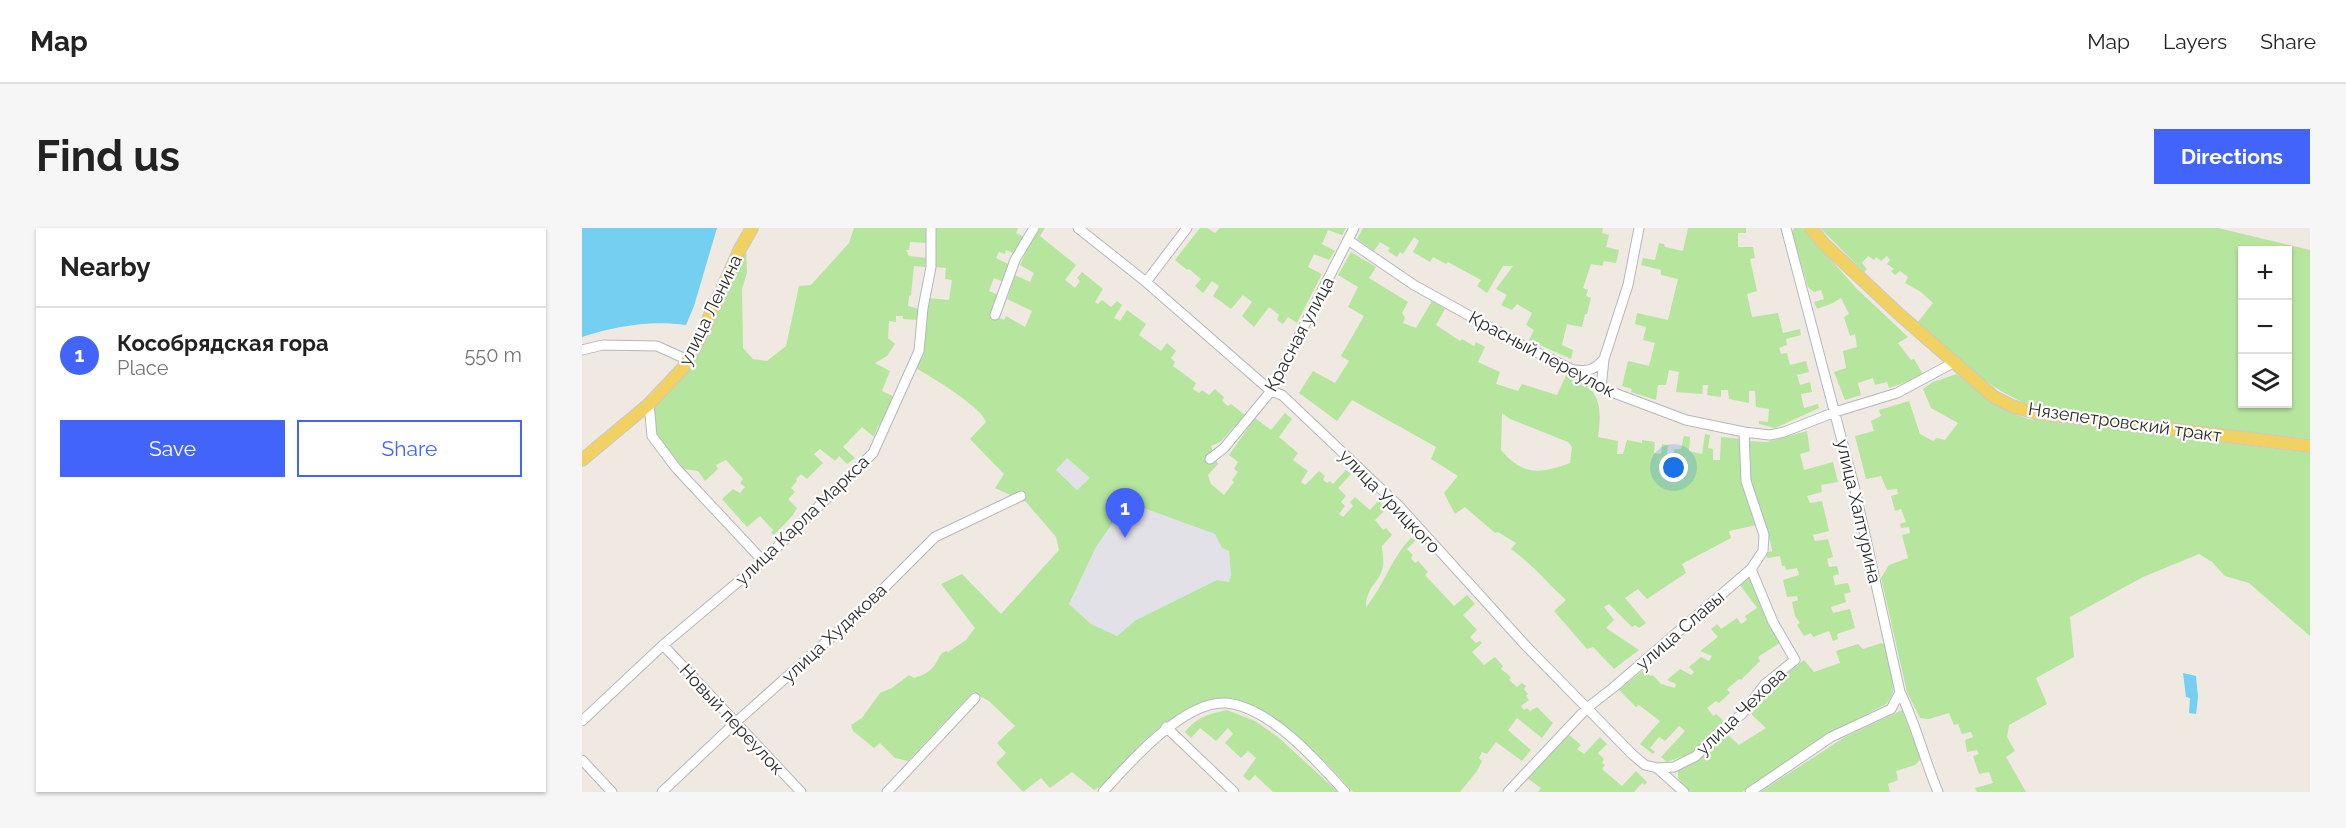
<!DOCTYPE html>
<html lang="en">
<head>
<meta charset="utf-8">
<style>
	body { margin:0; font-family:Raleway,sans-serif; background:#f6f6f6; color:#222 }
	.controls { position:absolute; right:18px; top:18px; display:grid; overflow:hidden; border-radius:0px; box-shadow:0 2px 4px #0004 }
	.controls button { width:54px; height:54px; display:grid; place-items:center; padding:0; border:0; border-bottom:2px solid #e0e0e0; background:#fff; color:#222; font:30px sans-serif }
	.you { position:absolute; left:1092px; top:240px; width:21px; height:21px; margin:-15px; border:4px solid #fff; border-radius:50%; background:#1a73e8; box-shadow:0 0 0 9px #1a73e833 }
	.badge { display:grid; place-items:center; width:39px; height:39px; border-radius:50%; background:#4264fb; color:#fff; font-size:20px; font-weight:700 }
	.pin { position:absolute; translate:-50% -50px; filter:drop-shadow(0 2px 3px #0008) }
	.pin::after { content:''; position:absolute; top:32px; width:21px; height:18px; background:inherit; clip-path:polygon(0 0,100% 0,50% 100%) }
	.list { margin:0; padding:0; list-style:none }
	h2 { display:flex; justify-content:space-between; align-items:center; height:78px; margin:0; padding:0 24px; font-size:26px }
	h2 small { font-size:20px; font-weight:400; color:#767676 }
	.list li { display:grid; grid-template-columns:39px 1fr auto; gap:18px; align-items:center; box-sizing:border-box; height:96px; padding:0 24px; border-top:2px solid #e0e0e0 }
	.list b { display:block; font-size:22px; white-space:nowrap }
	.list p { margin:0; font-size:20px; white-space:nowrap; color:#767676 }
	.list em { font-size:20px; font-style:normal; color:#767676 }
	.actions { display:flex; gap:12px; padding:18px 24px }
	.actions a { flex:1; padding:14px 0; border:2px solid #4264fb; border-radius:0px; text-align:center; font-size:21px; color:#4264fb }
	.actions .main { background:#4264fb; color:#fff }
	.icon { flex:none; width:33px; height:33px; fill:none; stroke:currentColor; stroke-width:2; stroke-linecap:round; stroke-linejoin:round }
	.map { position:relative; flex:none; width:1728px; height:564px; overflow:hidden; border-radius:0px }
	header { display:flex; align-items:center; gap:36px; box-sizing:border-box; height:84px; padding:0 30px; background:#fff; border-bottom:2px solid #e0e0e0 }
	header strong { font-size:28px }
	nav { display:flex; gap:33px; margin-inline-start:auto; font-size:21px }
	.intro { display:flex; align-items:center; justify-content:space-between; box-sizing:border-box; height:144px; padding:0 36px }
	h1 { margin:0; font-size:42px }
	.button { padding:15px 27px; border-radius:0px; background:#4264fb; color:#fff; font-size:21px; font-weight:700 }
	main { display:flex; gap:36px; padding:0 36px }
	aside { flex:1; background:#fff; border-radius:0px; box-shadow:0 2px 4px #0004 }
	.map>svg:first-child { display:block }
</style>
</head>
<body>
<header>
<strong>Map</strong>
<nav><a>Map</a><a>Layers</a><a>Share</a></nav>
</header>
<div class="intro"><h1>Find us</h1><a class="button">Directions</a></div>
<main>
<aside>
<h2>Nearby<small></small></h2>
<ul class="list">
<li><span class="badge">1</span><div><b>Кособрядская гора</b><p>Place</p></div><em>550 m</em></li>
</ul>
<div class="actions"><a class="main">Save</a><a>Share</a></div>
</aside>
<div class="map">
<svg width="1728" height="564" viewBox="0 0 1728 564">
	<rect width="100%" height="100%" fill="#efe9e1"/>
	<path fill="#e3e1e8" d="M485,230L508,250L495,262L474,242Z
		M545,274L633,306L640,320L647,323L649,347L647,354L635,352L554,392L535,408L509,396L487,376L514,319Z"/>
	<path fill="#b6e59e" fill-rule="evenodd" d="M272,0H346L345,15L328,14L327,22H324L327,28L344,30L343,39L332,38L329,67L327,68L326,78L337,81V92L321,91V88H314V94L307,93L306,110L313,116L305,128L293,135L308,143L300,163L313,169L301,196L296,198L292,209L280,199L261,219L273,230L265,236L257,228L253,233L238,221L232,226L241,235L225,251L219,246L214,251L215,253L209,260L213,264L206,271L215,280L211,287L192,307L189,305L191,302L178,288L165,299L140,271L151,261L158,265L163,259L158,255L161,251L144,232L134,237L136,241L123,253L116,243L102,241L75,207L71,179C124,136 137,77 164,18L165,45L160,61L161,120L171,131L185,133L204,118L217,58L229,57L267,15Z
		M353,0H436L434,5L443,9L433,26L424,22L423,26L417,24L414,30L428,37L422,54L412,50L407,63L417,67L410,86L422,92L424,88L443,99L450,83L425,71L433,47L448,54L452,45L438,37L456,0H463L458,8L494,37L483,52L493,60L498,53L495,50L500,44L521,61L513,74L516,76L520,72L529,79L535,73L540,77L532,90L538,93L545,82L564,96L557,107L579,123L585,115L594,123L589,130L593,134L591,138L614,155L611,161L617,165L620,162L627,167L633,161L642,169L640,173L646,178L649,176L663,187L638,214L629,218L636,236L626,247L629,256L642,267L652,254L650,252L656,244L652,241L656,234L647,227L673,190L689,202L703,185L710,191L697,209L716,225L711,232L726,243L719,254L723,257L737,243L743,248L741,252L745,255L748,253L751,256L764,242L769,246L756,260L764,268L759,274L763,278L757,286L761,289L771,278L768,274L773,269L788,282L797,272L804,281L793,292L801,302L804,300L810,307L800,318C800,324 802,332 801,338C798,355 784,358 784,379C802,358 809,330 829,310L834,312L825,321L831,327L829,330L833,335L836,333L846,344L843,347L872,378L885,367L893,376L881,387L895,402L888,409L894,415L898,413L900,415L890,424L902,437L913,429L921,438L919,441L929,449L927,452L935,459L940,455L944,458L942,461L946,466L944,468L947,472L939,478L942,482L945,480L948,483L955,479L971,495L960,510L935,490L926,502L949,522L940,533L914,514L905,526L900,524L897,530L900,533L895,543L878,564H771C744,533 684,469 641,470C617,470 589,490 572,504C554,519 538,539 521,557L512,562L490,544L468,560L459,550L441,564L414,535L424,525L415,515L433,498L407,473L391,464L326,533L313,530L298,515L292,520L271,503L269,497L280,490L298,465L310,460L327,447L332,450C341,447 349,444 354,435C358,429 357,426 364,423L366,424L384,412L393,400L359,356L380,346L419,386L477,322L474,309L444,274L413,260L422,246L388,211L404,194C400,179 349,149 334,140L340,124L347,70L367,72L370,52L363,51L364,40L353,39ZM485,230L508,250L495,262L474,242ZM545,274L633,306L640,320L647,323L649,347L647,354L635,352L554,392L535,408L509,396L487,376L514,319Z
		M618,0H625L633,5L638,0H764L760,7L746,2L740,16L753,23L747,32L732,26L726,39L740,46L715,95L706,89L701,96L695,92L697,87L687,79L672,99L660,88L670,74L661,67L649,81L631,68L637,58L630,53L621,65L613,58L619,51L607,41L605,42L593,32Z
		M781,0H1021L1020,5L1027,7L1024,19L1037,22L1034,35L1022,33L1020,38L1009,36L1001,60L1006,62L1004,68L1009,70L1005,86H1003L1000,99L985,96L980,117L991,122L989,131L947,112L952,102L944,97L950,85L935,76L930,82L919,77L925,67L914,61L931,38H921L905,65L895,58L899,52L866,34L864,36L851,29L848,34L831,24L837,13L832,9L821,26L818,24L815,29L806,23L808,20L798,14L792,23L775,11Z
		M1106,0H1164V5H1156V19H1171L1173,30L1168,31L1175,63L1165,66L1170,89L1196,85L1201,105L1218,101L1219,107L1204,111L1205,117L1197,120L1199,126L1205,125L1208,137L1224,133L1227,144L1215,147L1218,157L1228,154L1230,164L1219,166L1222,180L1236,176L1237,180L1193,200L1177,196V193L1186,194L1187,181L1174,179L1173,163H1167V175L1147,171L1146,162H1139V169L1125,167L1126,157H1121L1120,166L1094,164L1097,144L1087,142L1084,157H1076L1074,172L1049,164L1050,161L1040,158L1046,133L1067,138L1073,115L1061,112L1064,99L1053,96L1055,85L1086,92L1096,51L1079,47V42L1059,37L1061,30L1073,32L1077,15L1082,16L1083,19L1101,23Z
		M1212,0H1221L1274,60L1326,109L1316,115L1329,132L1332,131L1342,148L1307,160L1305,154L1293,157L1291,150L1276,155L1279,167L1263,172L1252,144L1264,140L1261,123L1275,119L1273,106L1268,108L1262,89L1267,86L1259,70L1251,75L1235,81L1232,74L1242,71L1239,62L1232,64L1226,59L1210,4Z
		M1238,0H1636L1728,22V211L1466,182C1412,170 1376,130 1335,95L1351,75L1339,64L1323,55L1326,49L1318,43L1313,47L1309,43L1312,41L1305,36L1308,32L1305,28L1299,33L1294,29L1292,32L1286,28L1280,35L1285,41L1282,44ZM1660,22H1706V176H1660Z
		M769,24L794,39L787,50L826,74L820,85L823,90L821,95L834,100L850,73L863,81L854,97L878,113L880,111L892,118L894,114L903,119L896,134L918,144L914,156L936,163L940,156L975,167L986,143C1016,163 1021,172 1016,209L1036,213L1035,226H1041L1045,212L1060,215V212L1073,214L1072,225L1079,226L1080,216L1086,217L1085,226L1091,227L1093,221H1099L1102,208L1108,209L1107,223L1120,226L1123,206L1128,207L1126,220L1131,221V232H1138L1139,209L1159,211L1175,297L1147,303L1149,310L1100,336L1104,345L1065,371L1056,361L1043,370L1064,395L1057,400L1053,397L1050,399L1027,376L1022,379L1032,392L1024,400L1057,422L1032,441L1011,419L1005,421L972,383L984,372C964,354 951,337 929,321L934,315L916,304L913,305L883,279L873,286L862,265L876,248L849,231L854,219L770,172L755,193L717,165L731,143L753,155L767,133L759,128L782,88L766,79L776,59L756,47ZM920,185L928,191L986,214L990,219L988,235C958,246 941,248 919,222Z
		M1375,146C1397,165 1418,181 1446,191L1728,225V408L1667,355L1643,348L1630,334L1617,326L1561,349L1488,389L1492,429L1454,450L1465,476L1427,497L1425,509L1433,523L1424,529L1444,564H1395L1393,560L1411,555L1407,544L1397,546L1391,528L1397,526L1395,522L1385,524L1383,512L1391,509L1389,504L1380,506L1376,496L1372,497L1367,485L1347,491L1338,490L1325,464L1299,350L1307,337L1326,330L1320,307L1328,305L1327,299L1319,300L1318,296L1324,294L1319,281L1313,283L1309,268L1316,266L1315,261L1305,262L1299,248L1284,251L1273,208L1292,203L1289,193L1299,188L1297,182L1327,173L1338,206L1351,213L1355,210L1363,212L1376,195L1349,180L1341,161L1351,154Z
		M1225,203L1228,223L1218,226L1222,242L1251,234L1256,254L1239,257L1240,264L1225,268L1228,275L1240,273L1247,303L1231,307L1233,313L1246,311L1251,329L1245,331L1247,339L1255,338L1257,346L1251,348L1253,357L1266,355L1269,364L1262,366L1264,374L1249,379L1251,385L1268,381L1273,400L1255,406L1256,411L1251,413L1247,403L1231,409L1229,405L1222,408L1215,397L1218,395L1213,388L1210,374L1216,372L1215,368L1205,369L1201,352L1217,347L1215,340L1204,342L1203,338H1200L1198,328L1185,330L1184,325L1190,323C1187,299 1174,279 1169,255C1166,241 1166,227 1166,213L1185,214Z
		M1164,350L1169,352L1199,414L1176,429L1178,433L1159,452L1157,451L1145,461L1148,465L1137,475L1134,473L1125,480L1131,488L1134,486L1142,493L1110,525L1085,534L1079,529L1103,503L1097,498L1083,513L1077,509L1068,520L1073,524L1071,526L1058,516L1078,493L1057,477L1054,479L1037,462L1060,443L1065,444L1068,448L1071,447L1079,456L1093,460L1094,456L1085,452L1098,441L1109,447L1112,444L1107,439L1119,429L1127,433L1130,428L1118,423L1136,409L1129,401L1135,396L1139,401L1155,390L1159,396L1165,392L1163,388L1175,380L1158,357Z
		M1300,415L1303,417C1308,438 1320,459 1304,476L1249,505L1160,564H1108L1096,550V542L1117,531L1144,505L1157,517L1184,500L1169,486L1187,466V460L1222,432L1232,444L1258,435L1254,423L1276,416L1281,421Z
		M645,482L673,493L696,509L756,564H691L673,547L667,553L661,548L674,530L666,523L659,530L643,515L651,506L646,500L634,513L618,500L609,510L603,504C615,489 627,486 645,482Z
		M1320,482L1339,531L1333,537L1314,543L1316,552L1306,556L1308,564H1178L1263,509Z
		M986,506L999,517L995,521L1002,526L1018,509L1025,516L1016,525L1022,531L1020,535L1023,537L1020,541L1040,558L1054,543L1065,554L1063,557L1060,555L1052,564H956L959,560L945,550Z"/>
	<path fill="#75cff0" d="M0,0H135L112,78L104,97C68,92 34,98 0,109Z
		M1601,445L1614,448L1616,469L1614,486L1607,485L1608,470L1604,469Z"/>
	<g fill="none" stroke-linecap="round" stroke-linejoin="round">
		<g stroke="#b4b7c1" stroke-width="11">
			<path id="minor" d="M496,0L564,54L689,163L700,167L817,278L945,419L1051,527L1063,537L1075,540L1102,564
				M1204,0L1273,262L1318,464C1334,496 1342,531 1356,564
				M766,12L832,57L940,117L991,142L1019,160L1104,192L1162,204L1188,207L1202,204L1253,184L1315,165L1371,135
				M564,54L605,0
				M413,87L433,32L452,0
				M0,122L21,117L75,118L106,132
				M993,142C1007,144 1013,141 1022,131
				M1019,160L1022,131L1046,57L1057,0
				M67,176L70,208L94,240L181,333
				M628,231L642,220L689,163L772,0
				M81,417L219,564
				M0,493L81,417L181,333L291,225L337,123L341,80L349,39V0
				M584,499L652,564
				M0,532L30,564
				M1075,540L1092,539L1114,528L1134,507L1160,486L1183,456L1213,432L1191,394L1169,341
				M80,564L153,495L281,381L353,309L439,268
				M305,564L393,470
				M521,564C547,535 602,472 644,475C688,479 735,533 763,564
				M926,564L1005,480L1032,459L1169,341L1181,323L1182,307L1164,253L1162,204
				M1168,564L1249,509L1309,481L1318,464"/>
		</g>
		<g stroke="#c9c9c9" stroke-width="14">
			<path id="major" d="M1229,0L1241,15L1318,87L1412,169L1430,178L1454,185L1728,218
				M0,232L67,176L101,140L116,114L158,21L170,0"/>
		</g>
		<use href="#minor" stroke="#fff" stroke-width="9"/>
		<use href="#major" stroke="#f2d163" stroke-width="12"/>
	</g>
	<g text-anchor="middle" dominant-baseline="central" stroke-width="4.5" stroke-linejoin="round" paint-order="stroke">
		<g font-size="18" fill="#2e2e2e" stroke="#fff">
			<text transform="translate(128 82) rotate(-64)">улица Ленина</text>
			<text transform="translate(717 106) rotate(-62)">Красная улица</text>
			<text transform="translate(960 126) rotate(28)">Красный переулок</text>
			<text transform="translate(1543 194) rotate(8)">Нязепетровский тракт</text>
			<text transform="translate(808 273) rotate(46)">улица Урицкого</text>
			<text transform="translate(1277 283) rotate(77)">улица Халтурина</text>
			<text transform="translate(220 292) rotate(-44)">улица Карла Маркса</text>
			<text transform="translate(1098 402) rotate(-41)">улица Славы</text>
			<text transform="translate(252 405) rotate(-43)">улица Худякова</text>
			<text transform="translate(1159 483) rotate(-44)">улица Чехова</text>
			<text transform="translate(150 491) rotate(47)">Новый переулок</text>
		</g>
	</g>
</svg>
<div class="controls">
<button>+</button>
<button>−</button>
<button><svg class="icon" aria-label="layers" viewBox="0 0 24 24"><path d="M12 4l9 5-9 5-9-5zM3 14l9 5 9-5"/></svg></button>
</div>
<div class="you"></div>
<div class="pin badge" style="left:543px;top:310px">1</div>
</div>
</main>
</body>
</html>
